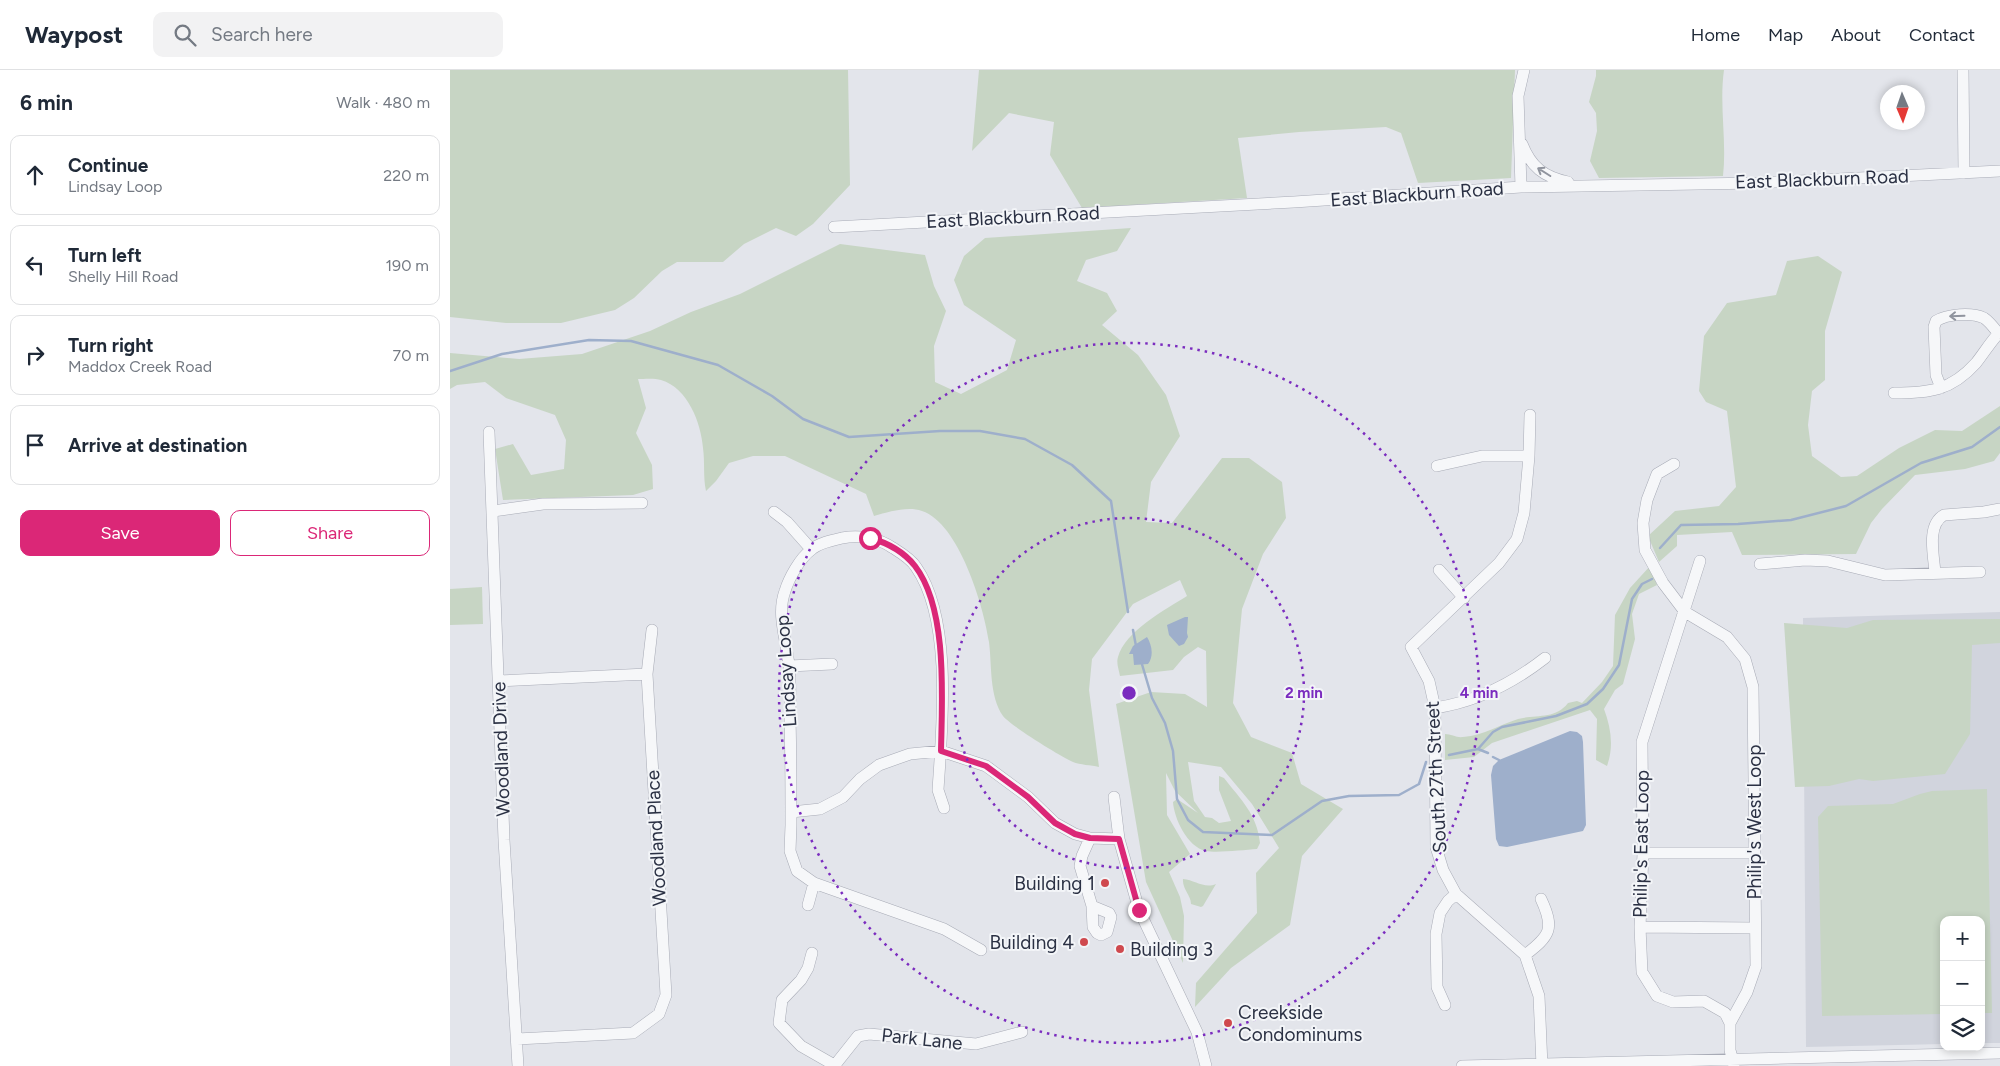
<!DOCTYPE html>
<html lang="en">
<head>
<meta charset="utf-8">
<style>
	body { margin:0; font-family:Figtree,sans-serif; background:#f2f2f3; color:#1f2937 }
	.controls { position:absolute; right:15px; bottom:15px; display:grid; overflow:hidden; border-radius:10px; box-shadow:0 2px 8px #0003 }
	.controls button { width:45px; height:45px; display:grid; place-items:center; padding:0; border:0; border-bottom:1px solid #e0e1e3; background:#fff; color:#1f2937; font:25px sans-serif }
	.compass { position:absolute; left:1430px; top:15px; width:45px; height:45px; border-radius:50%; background:#fff; box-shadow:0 2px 8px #0003; rotate:178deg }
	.stop { position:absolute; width:15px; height:15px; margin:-11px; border:4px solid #db2777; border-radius:50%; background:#fff }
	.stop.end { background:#db2777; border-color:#fff; box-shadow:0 1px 5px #0008 }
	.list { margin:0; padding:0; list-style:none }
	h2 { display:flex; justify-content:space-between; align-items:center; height:65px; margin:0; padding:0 20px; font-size:21px }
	h2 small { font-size:16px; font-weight:400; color:#747a83 }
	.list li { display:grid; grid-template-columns:32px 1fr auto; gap:15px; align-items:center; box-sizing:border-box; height:80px; margin:0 10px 10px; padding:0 10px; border:1px solid #e0e1e3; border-radius:10px }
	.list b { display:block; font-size:19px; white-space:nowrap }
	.list p { margin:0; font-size:16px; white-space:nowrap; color:#747a83 }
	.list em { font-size:16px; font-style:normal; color:#747a83 }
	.actions { display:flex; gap:10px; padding:15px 20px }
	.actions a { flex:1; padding:11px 0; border:1px solid #db2777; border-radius:10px; text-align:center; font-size:18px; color:#db2777 }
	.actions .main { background:#db2777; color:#fff }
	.icon { flex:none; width:28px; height:28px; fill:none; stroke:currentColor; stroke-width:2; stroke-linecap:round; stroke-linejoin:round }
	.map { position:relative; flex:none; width:1550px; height:996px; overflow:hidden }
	header { display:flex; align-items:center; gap:30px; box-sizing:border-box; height:70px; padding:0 25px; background:#fff; border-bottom:1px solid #e0e1e3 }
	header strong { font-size:24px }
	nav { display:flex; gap:28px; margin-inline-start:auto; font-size:18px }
	.search { width:350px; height:45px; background:#f2f2f3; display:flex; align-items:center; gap:12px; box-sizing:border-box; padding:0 18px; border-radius:10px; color:#747a83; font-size:19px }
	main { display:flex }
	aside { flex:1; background:#fff }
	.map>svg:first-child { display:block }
</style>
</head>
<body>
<header>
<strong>Waypost</strong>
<div class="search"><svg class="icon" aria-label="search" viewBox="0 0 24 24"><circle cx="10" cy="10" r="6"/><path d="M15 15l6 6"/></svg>Search here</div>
<nav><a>Home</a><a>Map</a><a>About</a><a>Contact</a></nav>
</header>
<main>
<aside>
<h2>6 min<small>Walk · 480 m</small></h2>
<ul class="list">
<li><svg class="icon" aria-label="ahead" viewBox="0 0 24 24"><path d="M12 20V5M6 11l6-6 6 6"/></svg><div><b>Continue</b><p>Lindsay Loop</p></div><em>220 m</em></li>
<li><svg class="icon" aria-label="left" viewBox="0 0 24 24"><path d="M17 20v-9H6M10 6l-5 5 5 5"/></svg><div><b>Turn left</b><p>Shelly Hill Road</p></div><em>190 m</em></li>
<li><svg class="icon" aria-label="right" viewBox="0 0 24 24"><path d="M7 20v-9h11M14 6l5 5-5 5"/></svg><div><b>Turn right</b><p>Maddox Creek Road</p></div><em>70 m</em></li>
<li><svg class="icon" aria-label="arrive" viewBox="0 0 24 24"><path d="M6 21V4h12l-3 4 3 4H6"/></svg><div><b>Arrive at destination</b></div></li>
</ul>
<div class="actions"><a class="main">Save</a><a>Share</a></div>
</aside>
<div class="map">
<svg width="1550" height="996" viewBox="0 0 1550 996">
	<rect width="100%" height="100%" fill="#e3e5eb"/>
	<path fill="#d1d4dd" d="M1550,542V973H1531V850H1494V974L1356,977L1353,548Z"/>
	<path fill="#c7d5c4" d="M0,0H398L400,115L363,154L346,166L326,158L294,174L273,192H227L212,201L184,228L165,240L111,253H56L0,247Z
		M529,0H1065L1061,108L968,113L951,63L936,57L849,62L788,68L797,128L632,138L600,85L604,52L559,43L522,81Z
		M1146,0H1274C1269,35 1277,71 1273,106L1149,108L1140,91L1147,61L1146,43L1139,32L1146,6Z
		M681,158L667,181L636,190L627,211L657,223L667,241L652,255L688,285L716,325L730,366L701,412L696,452L722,453L772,388H799L832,412L836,448L813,484L792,539L783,633L801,667L842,683L851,714L893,739L852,786L840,855L781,898L745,937L746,913L807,843L806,803L829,778L802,734L771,697L738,692L744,731L755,747L762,748L769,753L781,751L769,720V706L774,708C791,730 807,744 810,773L807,779C794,780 767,783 756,781C737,777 724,748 723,732L727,729L748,743L725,721L716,703L717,745L740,784L719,802L730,827L734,846L733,893L696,812L666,634L701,622L735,624L757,637L756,581L748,577L734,587L723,600L670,606C669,600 666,593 668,587C675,561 715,540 737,526L730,510L683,534L642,589L639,620L649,697C641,695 630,695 623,692C610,686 561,656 553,646C539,626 542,595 539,572C534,537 509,453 472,441C457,436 439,442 424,446L416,424L335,386H303L279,393L266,411L256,421C253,407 255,393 253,378C251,353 238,318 211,310C205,308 194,309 188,309L196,338L186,363L202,395L203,419L183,425L53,430L45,379L63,374L81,405L114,399L116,370L105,345L56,328L35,312L7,315L0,319V283L69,289L132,284L200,261L241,242L290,224L390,174L475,185L484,216L496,241L484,276L485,312L511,324L557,300L566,270L514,235L504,210L514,186L535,168Z
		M1368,186L1392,202L1375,261V310L1362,321L1358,355L1362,386L1391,407L1407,406L1449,378L1485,360L1512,361L1550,336V383L1544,391L1515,399L1465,405L1432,439L1421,453L1406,484L1292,485L1282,462L1227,465V476L1209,492L1198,466L1225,441L1269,436L1286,417L1277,341L1256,332L1249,321L1254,266L1277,233L1326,225L1337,191Z
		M1201,495L1207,515L1189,524L1182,544L1185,569L1173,614L1165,620L1154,639C1161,658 1164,676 1157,696L1146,690L1147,649L1140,640L1042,673L1024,687L995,690V664C1001,664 1007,668 1013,667C1035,665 1049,655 1068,649C1086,644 1105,650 1118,633L1127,631L1132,633L1152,612L1163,596L1165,545L1180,518Z
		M32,517L33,554L0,555V519Z
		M1550,549V573L1522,575L1520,664L1495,704L1423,711L1409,709L1379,716L1345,717L1334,553L1397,558L1423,550Z
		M1537,719L1542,943H1531V850H1494V944L1372,946L1368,747L1378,736L1443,734L1470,724L1482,721Z
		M733,809C745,810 754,819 766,814L753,836L751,837L741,834C741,825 732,819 733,809Z"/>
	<path fill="#9eafcb" d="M735,547H738L737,563L738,567L734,574L729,576L719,565L717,555Z
		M697,567C702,575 704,586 698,594L684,595L683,584H679L683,576Z
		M1120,661L1127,662L1132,666L1133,672L1136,755L1133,761L1057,777L1049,776L1046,769L1041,705L1043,696L1049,690Z"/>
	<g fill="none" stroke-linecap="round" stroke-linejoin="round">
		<path stroke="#9eafcb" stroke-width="2.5" d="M0,301L52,284L139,270L181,271L268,295L322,326L353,349L399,367L490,361H530L575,369L622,395L661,431L678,542
			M1210,478L1231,455L1288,454L1341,450L1396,436L1471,393L1522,377L1550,357
			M683,560L686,576
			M691,591L702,628L715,653L723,681L727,729L738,750L753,762L822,765L872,731L899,726L949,725L969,714L976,692
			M1028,679L1038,683
			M999,685L1028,679L1043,662L1052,657L1106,646L1137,634L1153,619L1169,595L1182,529L1192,514L1202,509
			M1043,687L1049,690"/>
		<g stroke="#a8abb6" stroke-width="12">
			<path id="minor" d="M1513,0L1514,103
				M1072,74C1081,97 1094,107 1118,112
				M1071,117L1068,26L1074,0
				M384,157L844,132L1071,117L1307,113L1550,101
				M1491,318L1486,305L1484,257L1486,251C1497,244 1522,242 1534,248C1540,252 1544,258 1548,263
				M1444,323C1479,323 1501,321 1526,293C1534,283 1541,271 1550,262
				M1080,345L1079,386L1074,443L1067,469L1049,493L961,577L979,611L985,638L986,777L993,800L1006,824L1075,885L1089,926L1092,996
				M39,362L54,770L68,996
				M1224,394L1207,404L1197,430L1193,453L1195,480L1213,513L1235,542L1277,567L1295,589L1303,617L1306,896L1297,922L1280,953V980L1284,996
				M987,396L1032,386H1079
				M43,441L93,434L192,433
				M324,442L337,452L361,479
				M1250,491L1192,672L1193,783L1190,857L1192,902L1207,926L1223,932L1254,931L1275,943L1280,953
				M1310,494L1355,490L1378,491L1435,505L1530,502
				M989,500L1014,528
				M1485,503C1484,486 1476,455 1494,445L1534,442L1550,439
				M339,596L382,594
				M49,611L197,604
				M985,638C1025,632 1063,613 1095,588
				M664,727L669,769L689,840L747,962L756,996
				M494,738L488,720C492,658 503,550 466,497C461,489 451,483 443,478C429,468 410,465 392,468C383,470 368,473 361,480C350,488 339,508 335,521C326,545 337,571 339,596C341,613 340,631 340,649C341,684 341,720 341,755L340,781L347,801L364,813L494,859L531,880
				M341,742L370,739L393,727L410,709L429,695L460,684L491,681L536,696L578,727L605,753L625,764L640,768L669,769
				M640,768L632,786L630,796L642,836L643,857L647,863L651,865L657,862L661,847L659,843L642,836
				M1193,783H1305
				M358,835L364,813
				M1190,857L1305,858
				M362,883L358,898L351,910L332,930L329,953L351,976L386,996
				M1075,885C1100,866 1105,859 1091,829
				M995,935L987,917L986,864L990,843L998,831L1006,824
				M67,969L183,963L209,944L216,925L197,604L202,560
				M385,995L408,966L419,964L526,974L572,962
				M1012,996L1550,983"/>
		</g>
		<use href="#minor" stroke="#f6f7f9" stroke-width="11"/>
	</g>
	<defs><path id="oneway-shaft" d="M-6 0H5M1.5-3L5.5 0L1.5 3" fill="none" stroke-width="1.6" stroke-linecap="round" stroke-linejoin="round" transform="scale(1.25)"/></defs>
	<g stroke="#90949e">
		<use href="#oneway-shaft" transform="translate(1094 102) rotate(-148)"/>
		<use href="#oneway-shaft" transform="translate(1507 246) rotate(178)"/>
	</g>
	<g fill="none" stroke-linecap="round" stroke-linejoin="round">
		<path stroke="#db2777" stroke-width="6" d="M420,468C438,473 454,482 465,496C498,539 492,629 491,681L536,696L578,727L605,753L625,764L640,768L669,769L689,840"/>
	</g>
	<g fill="none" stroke="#7b2cbf" stroke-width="2.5" stroke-dasharray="2.5 5">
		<circle cx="679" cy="623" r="175"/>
		<circle cx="679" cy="623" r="350"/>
	</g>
	<g fill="#cf494e" stroke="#f3f5f8" stroke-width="2">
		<circle cx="655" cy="813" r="5"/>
		<circle cx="634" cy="872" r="5"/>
		<circle cx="670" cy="879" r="5"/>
		<circle cx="778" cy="953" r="5"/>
	</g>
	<g text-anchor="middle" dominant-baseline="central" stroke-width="4" stroke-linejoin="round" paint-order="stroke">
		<g font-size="19" fill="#2b3144" stroke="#f3f5f8">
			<text transform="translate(1372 109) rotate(-2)">East Blackburn Road</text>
			<text transform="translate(967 124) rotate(-4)">East Blackburn Road</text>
			<text transform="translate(563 147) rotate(-3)">East Blackburn Road</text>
			<text transform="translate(336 601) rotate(-94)">Lindsay Loop</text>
			<text transform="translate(51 679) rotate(-92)">Woodland Drive</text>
			<text transform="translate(986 707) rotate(-93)">South 27th Street</text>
			<text transform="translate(1304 752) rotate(-90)">Philip's West Loop</text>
			<text transform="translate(206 768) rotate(-93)">Woodland Place</text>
			<text transform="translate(1191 774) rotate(-89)">Philip's East Loop</text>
			<text transform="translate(472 969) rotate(6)">Park Lane</text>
		</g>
		<g font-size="19" fill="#2b3144" stroke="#f3f5f8" text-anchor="end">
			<text x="645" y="813">Building 1</text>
			<text x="624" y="872">Building 4</text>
			<text x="680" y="879" text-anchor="start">Building 3</text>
			<text x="788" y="942" text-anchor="start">Creekside<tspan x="788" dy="22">Condominums</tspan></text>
		</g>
	</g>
	<circle cx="679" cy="623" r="8" fill="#7b2cbf" stroke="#f3f5f8" stroke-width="2.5"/>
	<g font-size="15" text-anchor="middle" font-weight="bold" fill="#7b2cbf" stroke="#f3f5f8" stroke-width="4" stroke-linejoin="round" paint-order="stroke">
		<text x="854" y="628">2 min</text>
		<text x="1029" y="628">4 min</text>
	</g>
</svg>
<div class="controls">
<button>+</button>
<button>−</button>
<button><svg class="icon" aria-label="layers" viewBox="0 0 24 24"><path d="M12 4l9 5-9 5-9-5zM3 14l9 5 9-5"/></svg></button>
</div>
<svg class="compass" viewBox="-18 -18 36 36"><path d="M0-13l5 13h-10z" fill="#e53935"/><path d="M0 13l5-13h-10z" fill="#747a83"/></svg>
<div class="stop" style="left:420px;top:468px"></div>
<div class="stop end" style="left:689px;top:840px"></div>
</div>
</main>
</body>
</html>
